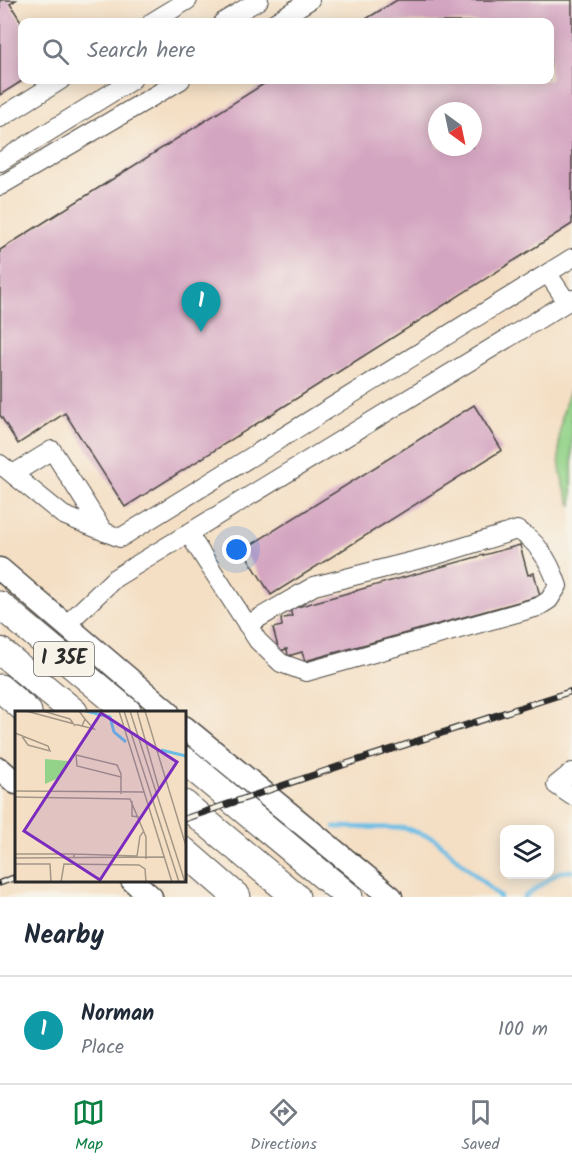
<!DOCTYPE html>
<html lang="en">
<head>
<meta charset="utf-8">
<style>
	body { margin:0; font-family:Kalam,sans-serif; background:#f6f6f7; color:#1f2937 }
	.controls { position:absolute; right:18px; bottom:18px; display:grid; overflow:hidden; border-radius:12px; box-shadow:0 3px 15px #0003 }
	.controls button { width:54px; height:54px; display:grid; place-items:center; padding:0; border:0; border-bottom:2px solid #e0e1e3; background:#fff; color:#1f2937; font:30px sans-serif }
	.compass { position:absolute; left:428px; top:102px; width:54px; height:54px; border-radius:50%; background:#fff; box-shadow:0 3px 15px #0003; rotate:147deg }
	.you { position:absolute; left:237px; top:550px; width:21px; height:21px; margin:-15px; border:4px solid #fff; border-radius:50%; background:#1a73e8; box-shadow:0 0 0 9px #1a73e833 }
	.badge { display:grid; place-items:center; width:39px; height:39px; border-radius:50%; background:#0b8043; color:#fff; font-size:20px; font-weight:700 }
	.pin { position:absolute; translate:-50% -50px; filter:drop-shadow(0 2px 3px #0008) }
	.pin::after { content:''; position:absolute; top:32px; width:21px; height:18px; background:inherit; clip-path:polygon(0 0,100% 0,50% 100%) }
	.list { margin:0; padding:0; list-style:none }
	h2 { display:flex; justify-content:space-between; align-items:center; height:78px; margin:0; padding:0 24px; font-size:26px }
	h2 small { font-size:20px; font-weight:400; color:#747a83 }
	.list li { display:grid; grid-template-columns:39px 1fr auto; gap:18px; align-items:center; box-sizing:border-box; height:108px; padding:0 24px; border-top:2px solid #e0e1e3 }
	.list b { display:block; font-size:22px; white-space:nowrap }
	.list p { margin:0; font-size:20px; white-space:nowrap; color:#747a83 }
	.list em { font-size:20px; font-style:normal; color:#747a83 }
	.icon { flex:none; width:33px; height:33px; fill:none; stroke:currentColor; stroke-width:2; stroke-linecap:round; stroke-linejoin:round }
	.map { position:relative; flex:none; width:572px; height:897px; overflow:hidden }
	.search { position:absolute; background:#fff; box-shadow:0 3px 15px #0003; left:18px; right:18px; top:18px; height:66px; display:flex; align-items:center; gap:15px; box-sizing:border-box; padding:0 21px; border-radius:12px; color:#747a83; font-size:22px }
	.sheet { height:186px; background:#fff }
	nav { display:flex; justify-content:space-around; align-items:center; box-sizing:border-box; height:84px; border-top:2px solid #e0e1e3; background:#fff; font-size:16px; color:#747a83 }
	nav a { display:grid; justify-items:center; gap:3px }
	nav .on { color:#0b8043 }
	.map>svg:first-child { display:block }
</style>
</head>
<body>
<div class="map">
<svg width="572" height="897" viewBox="0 0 572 897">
	<rect width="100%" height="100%" fill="#f7f3e8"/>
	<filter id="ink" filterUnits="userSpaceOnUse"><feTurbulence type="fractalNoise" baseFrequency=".0167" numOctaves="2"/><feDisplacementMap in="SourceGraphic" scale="12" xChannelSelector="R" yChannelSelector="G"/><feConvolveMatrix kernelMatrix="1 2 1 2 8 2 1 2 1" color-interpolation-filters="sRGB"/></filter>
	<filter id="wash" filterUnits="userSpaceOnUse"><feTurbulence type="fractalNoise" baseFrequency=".008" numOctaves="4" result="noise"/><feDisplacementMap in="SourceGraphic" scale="24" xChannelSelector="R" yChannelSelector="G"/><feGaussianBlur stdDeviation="1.35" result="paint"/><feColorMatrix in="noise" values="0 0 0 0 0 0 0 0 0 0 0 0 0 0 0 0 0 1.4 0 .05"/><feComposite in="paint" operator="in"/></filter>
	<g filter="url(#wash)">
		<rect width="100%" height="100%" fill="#f4dfc4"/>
		<path fill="#93d389" stroke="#5f7f5a" stroke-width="1.5" d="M572,385V506C553,469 556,422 572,385Z"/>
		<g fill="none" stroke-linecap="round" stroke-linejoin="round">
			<path stroke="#6abee6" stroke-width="4.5" d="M334,827L404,828L434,838L500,897
				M524,897L559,872L572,871"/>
		</g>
		<g id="blocks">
			<path fill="#d4a5c1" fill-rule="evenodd" d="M0,0H16L10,4L22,23V81L0,95Z
				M397,0H572V224L125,507L65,413L18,444L0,415V250L270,80H550V22H361ZM437,111H473V147H437Z
				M474,405L502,450L271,595L243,550Z
				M520,545L528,575L534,573L540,596L305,661L302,652L288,656L287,649L279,651L273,628L282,626L281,619L292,616L290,609Z"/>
		</g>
	</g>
	<g filter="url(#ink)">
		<use href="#blocks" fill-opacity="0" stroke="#494642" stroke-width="1.5"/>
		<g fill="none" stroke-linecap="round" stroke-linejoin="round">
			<g stroke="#494642" stroke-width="20">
				<path id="minor" d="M152,22L188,0
					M223,22L259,0
					M275,22L310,0
					M0,118L61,80
					M0,162L132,80
					M0,186L181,80
					M548,274L567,302
					M0,464L63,515L120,538L572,258
					M13,474L52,450L104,532
					M188,533L258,641L281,663L306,672L538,607L549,600L558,586C551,565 538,541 517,530L437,555L314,586L247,625
					M66,625L115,578L572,299
					M572,772L556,785L572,796"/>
			</g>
			<g stroke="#494642" stroke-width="25">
				<path id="major" d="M0,569L168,712
					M184,727L391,897
					M0,769L16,783
					M132,880L151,897"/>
			</g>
			<g stroke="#494642" stroke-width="29">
				<path id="highway" d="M0,605L128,712
					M0,651L74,712
					M0,688L28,712
					M184,760L349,897
					M184,804L296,897
					M184,851L237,897"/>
			</g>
			<use href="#minor" stroke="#fff" stroke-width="18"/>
			<use href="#major" stroke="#fff" stroke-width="22"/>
			<use href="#highway" stroke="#fff" stroke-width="27"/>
			<g stroke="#2b2b2b" stroke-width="7">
				<path id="rail" d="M184,819L346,764L572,691
					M0,883L16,877"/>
			</g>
			<use href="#rail" stroke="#f7f3e8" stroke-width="4.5" stroke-dasharray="14" stroke-linecap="butt"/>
		</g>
	</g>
	<g text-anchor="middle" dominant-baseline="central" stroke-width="6" stroke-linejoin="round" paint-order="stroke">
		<rect fill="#f7f3e8" stroke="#686764" stroke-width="1.5" x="34" y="642" width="60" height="34" rx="4.5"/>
		<g font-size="20" font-weight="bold" fill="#2b2b2b">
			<text x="64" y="659">I 35E</text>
		</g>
	</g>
	<g transform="translate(15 711)">
		<rect width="171" height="171" fill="#f4dfc4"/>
		<path d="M30,48L53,50L46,66L30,73Z" fill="#93d389"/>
		<path fill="none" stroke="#6abee6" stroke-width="3" d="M71,0L95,6L99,21L111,31M146,39L171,45"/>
		<path fill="none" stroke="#a49787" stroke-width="1.5" d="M11,0L67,15L70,8L64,0M28,0L55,8L60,15M104,0L157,171M109,0L164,171M115,0L170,171M122,0L144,78M130,0L171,135M67,15L79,18L70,8M0,22L33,35L35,40L13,34L6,24M0,80L129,81M106,83V63L102,54L61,44L62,55L106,66M0,86L115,88L131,126V148M117,90V105L124,106M0,143H59M0,147L150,146M59,147V143L122,145L125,125L129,120M0,153H35L36,171M46,171L49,153L124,154L130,158L131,171"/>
		<path fill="#7b2cbf" fill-opacity="0.15" stroke="#7b2cbf" stroke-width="3" d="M86,2L162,51L85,169L9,120Z"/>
		<rect width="171" height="171" fill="none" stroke="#2b2b2b" stroke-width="3"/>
	</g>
</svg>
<div class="controls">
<button><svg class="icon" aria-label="layers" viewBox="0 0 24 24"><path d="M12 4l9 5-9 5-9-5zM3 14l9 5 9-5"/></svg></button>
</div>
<svg class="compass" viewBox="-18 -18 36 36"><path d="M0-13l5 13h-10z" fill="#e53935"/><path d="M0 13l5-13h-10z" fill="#747a83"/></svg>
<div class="you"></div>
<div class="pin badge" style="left:201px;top:332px;background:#0f9aa8">1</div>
<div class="search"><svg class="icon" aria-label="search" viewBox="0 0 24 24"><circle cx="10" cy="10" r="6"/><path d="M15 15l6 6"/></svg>Search here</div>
</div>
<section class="sheet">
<h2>Nearby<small></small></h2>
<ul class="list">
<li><span class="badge" style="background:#0f9aa8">1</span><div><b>Norman</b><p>Place</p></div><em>100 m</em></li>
</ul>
</section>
<nav>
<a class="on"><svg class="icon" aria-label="map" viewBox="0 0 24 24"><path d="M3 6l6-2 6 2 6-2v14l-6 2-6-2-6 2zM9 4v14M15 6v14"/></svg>Map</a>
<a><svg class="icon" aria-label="directions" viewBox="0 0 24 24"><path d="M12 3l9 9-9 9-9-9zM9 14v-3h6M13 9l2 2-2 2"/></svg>Directions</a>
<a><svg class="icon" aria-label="saved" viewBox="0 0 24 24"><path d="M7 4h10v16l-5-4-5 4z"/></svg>Saved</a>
</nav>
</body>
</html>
